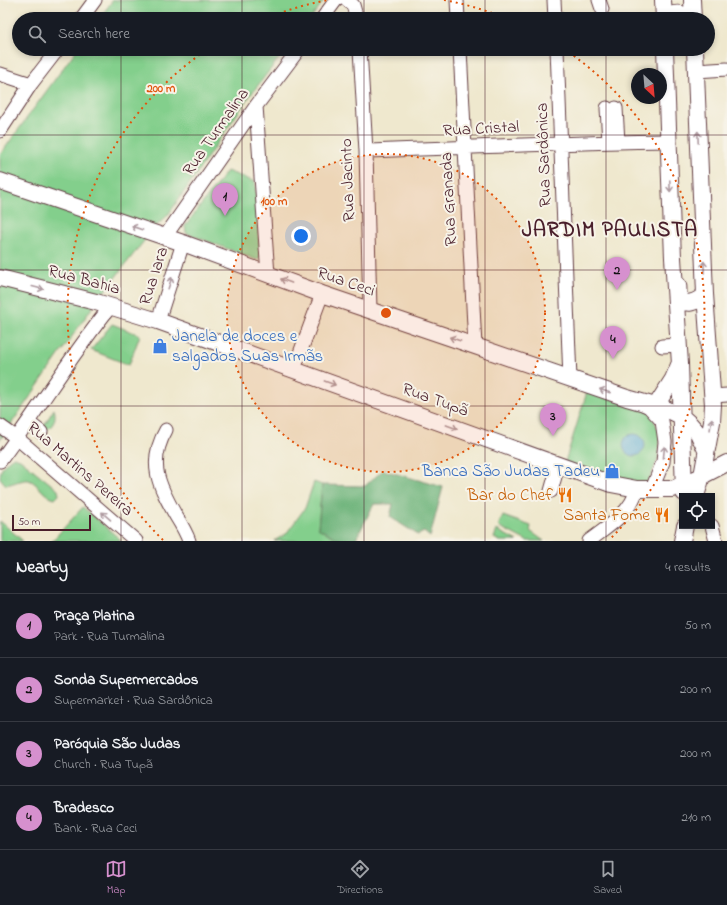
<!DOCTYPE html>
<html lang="en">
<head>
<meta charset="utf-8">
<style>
	body { margin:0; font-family:"Indie Flower",sans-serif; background:#20242c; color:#f1f3f6 }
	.controls { position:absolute; right:12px; bottom:12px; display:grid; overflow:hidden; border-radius:0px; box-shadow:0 2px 6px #0003 }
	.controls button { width:36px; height:36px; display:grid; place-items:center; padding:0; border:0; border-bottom:1px solid #363941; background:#171b24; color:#f1f3f6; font:20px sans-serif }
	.compass { position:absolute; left:631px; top:68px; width:36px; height:36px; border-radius:50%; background:#171b24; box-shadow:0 2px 6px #0003; rotate:154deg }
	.scale { position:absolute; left:12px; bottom:10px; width:79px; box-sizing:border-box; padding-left:4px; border:2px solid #4a1f2b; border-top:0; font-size:11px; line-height:14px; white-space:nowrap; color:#4a1f2b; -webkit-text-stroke:3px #f7f3e8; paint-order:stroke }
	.you { position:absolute; left:301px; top:236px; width:14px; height:14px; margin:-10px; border:3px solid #fff; border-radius:50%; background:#1a73e8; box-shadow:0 0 0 6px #1a73e833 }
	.badge { display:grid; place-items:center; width:26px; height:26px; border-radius:50%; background:#d690ce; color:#111; font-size:13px; font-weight:700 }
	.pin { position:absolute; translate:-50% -33px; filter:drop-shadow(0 1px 2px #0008) }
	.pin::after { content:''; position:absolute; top:21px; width:14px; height:12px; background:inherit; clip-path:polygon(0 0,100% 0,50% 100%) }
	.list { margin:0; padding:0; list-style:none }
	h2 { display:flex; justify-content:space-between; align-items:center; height:52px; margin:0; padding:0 16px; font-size:17px }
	h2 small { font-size:13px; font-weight:400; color:#9ea1a6 }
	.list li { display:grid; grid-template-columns:26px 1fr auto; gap:12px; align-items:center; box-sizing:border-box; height:64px; padding:0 16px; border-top:1px solid #363941 }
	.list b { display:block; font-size:15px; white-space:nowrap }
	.list p { margin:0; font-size:13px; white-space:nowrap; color:#9ea1a6 }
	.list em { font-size:13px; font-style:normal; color:#9ea1a6 }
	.icon { flex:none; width:22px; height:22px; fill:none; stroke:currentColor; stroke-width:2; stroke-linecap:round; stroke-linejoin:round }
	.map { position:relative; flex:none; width:727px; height:541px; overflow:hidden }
	.search { position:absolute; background:#171b24; box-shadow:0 2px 6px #0003; left:12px; right:12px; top:12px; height:44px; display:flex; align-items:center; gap:10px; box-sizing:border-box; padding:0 14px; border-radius:22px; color:#9ea1a6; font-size:15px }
	.sheet { height:308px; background:#171b24 }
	nav { display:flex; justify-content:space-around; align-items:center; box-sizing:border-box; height:56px; border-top:1px solid #363941; background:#171b24; font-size:11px; color:#9ea1a6 }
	nav a { display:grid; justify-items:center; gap:2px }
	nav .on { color:#d690ce }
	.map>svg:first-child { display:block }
</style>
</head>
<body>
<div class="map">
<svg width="727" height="541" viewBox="0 0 727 541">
	<rect width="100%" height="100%" fill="#f7f3e8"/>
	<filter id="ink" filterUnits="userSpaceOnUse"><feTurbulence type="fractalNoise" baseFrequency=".025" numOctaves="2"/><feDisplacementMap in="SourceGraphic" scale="8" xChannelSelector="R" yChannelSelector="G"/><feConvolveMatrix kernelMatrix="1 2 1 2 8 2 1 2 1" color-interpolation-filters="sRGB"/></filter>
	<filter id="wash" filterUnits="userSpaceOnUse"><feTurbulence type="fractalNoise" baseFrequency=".012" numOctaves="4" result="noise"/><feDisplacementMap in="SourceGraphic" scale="16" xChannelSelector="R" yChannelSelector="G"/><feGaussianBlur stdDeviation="0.9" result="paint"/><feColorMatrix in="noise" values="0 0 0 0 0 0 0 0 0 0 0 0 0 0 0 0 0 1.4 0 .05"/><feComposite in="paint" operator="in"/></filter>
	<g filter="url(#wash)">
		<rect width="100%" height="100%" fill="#efe8ce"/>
		<path fill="#83cf8c" stroke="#66775c" d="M113,0H325L310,19H99Z
			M77,49H286L246,101L168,215L155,227L96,302L0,440V155Z
			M227,171L255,182L260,258L257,260L186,233L185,226Z
			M112,324L140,335L129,365L91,350Z
			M587,392L649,410L660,433L658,459L647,484L631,483L564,465Z
			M54,409C57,417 54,428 44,430L42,429Z
			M14,457L20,459L58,490L59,495L55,499C44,497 38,483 29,480C23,479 12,484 6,485L0,478C0,468 5,462 14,457Z
			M314,482L322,485L318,528L342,541H274L286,534L305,508Z
			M83,507L122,541H52Z
			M503,516L531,526L530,531L544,541H527L498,526Z
			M0,521L23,541H0Z
			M497,530L517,541H500L494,538Z"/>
		<path fill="#6ab278" stroke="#5a6852" d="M383,470L443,487L430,537L424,532L418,535L390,517L393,504H374L355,541H342L318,528L322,485L365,486Z"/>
		<path fill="#52a6ce" stroke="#4e627c" d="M623 445a11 11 0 1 1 22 0a11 11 0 1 1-22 0Z"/>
	</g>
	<g filter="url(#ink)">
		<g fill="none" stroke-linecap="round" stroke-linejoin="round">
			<g stroke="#633d43" stroke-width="15">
				<path id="minor" d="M347,0L353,5L357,19
					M457,0L458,19
					M554,0L555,19
					M599,0L602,9
					M81,19L95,0
					M322,19L336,0
					M360,49L366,151L370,310
					M460,49L475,346
					M557,49L570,379
					M696,71L727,69
					M0,74L31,84
					M256,106L268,275
					M607,108L609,142
					M616,108L618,142
					M0,131L31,84L58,49
					M366,151C467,148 568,142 669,141
					M164,238L256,106L299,49
					M158,321L183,243
					M662,346L679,345
					M294,369L322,294
					M713,396L727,395
					M643,404L649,407L662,421L665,442L663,462L652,489
					M29,423L41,432
					M0,426L17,438L136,541
					M166,430C147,463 159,486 176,516C181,524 186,532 189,541
					M0,461C38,410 71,355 111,306
					M551,491L558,466
					M712,526L716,541
					M589,541C607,527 631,513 637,489"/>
			</g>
			<g stroke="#633d43" stroke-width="18">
				<path id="major" d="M663,0L664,19
					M692,0L693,19
					M664,19C673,12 682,12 691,19
					M665,49L673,258L680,364L684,493
					M695,49L705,294L713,405L712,422L702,476L696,496
					M0,181L183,243L322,294L475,346L627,398L666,409L681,416L690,424L698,433L706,450
					M0,278L96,302L158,321L611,484L637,489H672L702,476L727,463
					M678,285C679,288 678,292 679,295C684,309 698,301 705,294
					M655,407L673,379L679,365
					M682,541L685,526"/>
			</g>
			<use href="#minor" stroke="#fff" stroke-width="13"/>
			<use href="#major" stroke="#fff" stroke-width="16"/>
		</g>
		<defs><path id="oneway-shaft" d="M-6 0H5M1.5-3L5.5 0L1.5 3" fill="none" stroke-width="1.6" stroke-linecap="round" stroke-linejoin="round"/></defs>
		<g stroke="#ae9aa0">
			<use href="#oneway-shaft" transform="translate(698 137) rotate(-92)"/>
			<use href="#oneway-shaft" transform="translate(670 186) rotate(88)"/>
			<use href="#oneway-shaft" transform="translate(137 228) rotate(-161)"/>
			<use href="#oneway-shaft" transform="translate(704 267) rotate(-92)"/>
			<use href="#oneway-shaft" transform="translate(286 281) rotate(-160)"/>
			<use href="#oneway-shaft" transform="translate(170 283) rotate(-72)"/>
			<use href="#oneway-shaft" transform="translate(38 288) rotate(14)"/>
			<use href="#oneway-shaft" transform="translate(455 339) rotate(-161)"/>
			<use href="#oneway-shaft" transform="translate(330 383) rotate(20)"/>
			<use href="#oneway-shaft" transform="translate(605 391) rotate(-161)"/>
			<use href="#oneway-shaft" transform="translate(711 424) rotate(-81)"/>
			<use href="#oneway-shaft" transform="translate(452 427) rotate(20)"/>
			<use href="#oneway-shaft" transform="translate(664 452) rotate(-84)"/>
			<use href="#oneway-shaft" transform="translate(106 516) rotate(-139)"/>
		</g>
	</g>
	<path fill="none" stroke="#4a1f2b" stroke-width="1" stroke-opacity="0.55" d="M121,0V19M242,0V19M364,0V19M485,0V19M606,0V19M121,49V541M242,49V541M364,49V541M485,49V541M606,49V541M0,135H727M0,270H727M0,406H727"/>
	<circle cx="386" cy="313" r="159" fill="#e0560e" fill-opacity=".12"/>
	<g fill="none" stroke="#e0560e" stroke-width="2" stroke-dasharray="2 4">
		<circle cx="386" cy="313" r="159"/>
		<path d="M163 540A318 318 0 0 1 208 49M267 18A318 318 0 0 1 328 0M444 0A318 318 0 0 1 505 18M564 49A318 318 0 0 1 609 540"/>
	</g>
	<defs>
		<g id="shop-bare" transform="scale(1.2)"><path d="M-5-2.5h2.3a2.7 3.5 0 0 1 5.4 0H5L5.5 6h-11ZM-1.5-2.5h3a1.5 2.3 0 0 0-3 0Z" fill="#3f7fe0" stroke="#f7f3e8" stroke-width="2.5" paint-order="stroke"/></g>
		<g id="restaurant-bare" transform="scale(1.2)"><path d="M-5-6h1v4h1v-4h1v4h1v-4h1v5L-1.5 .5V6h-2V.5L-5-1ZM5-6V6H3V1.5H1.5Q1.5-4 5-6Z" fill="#e8710a" stroke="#f7f3e8" stroke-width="2.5" paint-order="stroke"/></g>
	</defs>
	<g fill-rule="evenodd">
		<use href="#shop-bare" x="160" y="346"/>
		<use href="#shop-bare" x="612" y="471"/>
		<use href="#restaurant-bare" x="565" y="495"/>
		<use href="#restaurant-bare" x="662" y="515"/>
	</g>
	<g text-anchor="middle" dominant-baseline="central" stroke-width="4" stroke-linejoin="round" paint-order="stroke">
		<g font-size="17" fill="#4a1f2b" stroke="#f7f3e8">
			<text transform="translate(481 129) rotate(-3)">Rua Cristal</text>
			<text transform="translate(216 132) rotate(-55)">Rua Turmalina</text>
			<text transform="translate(544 155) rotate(-92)">Rua Sardônica</text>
			<text transform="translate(348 180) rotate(-92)">Rua Jacinto</text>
			<text transform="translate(449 199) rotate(-93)">Rua Granada</text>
			<text transform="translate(154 276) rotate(-72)">Rua Iara</text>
			<text transform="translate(84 280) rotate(15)">Rua Bahia</text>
			<text transform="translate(346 282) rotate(19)">Rua Ceci</text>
			<text transform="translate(435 400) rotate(20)">Rua Tupã</text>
			<text transform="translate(80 469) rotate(41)">Rua Martins Pereira</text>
		</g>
		<g font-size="17" fill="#366cbe" stroke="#f7f3e8" text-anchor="start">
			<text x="172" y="336">Janela de doces e<tspan x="172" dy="20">salgados Suas Irmãs</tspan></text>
			<text x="600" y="471" text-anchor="end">Banca São Judas Tadeu</text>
		</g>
		<g font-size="17" fill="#c56008" stroke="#f7f3e8" text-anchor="end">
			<text x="553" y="495">Bar do Chef</text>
			<text x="650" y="515">Santa Fome</text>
		</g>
		<g font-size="21" font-weight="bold" letter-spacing="1" fill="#4a1f2b" stroke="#f7f3e8">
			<text x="610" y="231">JARDIM PAULISTA</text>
		</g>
	</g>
	<circle cx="386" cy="313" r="6" fill="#e0560e" stroke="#f7f3e8" stroke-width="2"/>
	<g font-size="12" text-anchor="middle" font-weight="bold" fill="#e0560e" stroke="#f7f3e8" stroke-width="4" stroke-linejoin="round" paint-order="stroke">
		<text x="161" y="92">200 m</text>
		<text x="274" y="205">100 m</text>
	</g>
</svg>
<div class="controls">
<button><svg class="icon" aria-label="locate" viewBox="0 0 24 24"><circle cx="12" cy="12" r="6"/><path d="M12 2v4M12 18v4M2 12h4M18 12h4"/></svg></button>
</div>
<svg class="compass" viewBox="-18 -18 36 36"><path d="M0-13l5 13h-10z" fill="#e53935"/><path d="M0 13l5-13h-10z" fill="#9ea1a6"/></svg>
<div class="scale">50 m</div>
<div class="you"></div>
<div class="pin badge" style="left:225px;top:216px">1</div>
<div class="pin badge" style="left:617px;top:290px">2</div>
<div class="pin badge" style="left:553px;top:436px">3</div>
<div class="pin badge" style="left:613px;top:359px">4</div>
<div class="search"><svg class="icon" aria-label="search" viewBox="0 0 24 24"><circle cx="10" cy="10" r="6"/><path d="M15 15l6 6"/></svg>Search here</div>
</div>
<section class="sheet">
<h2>Nearby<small>4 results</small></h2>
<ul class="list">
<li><span class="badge">1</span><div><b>Praça Platina</b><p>Park · Rua Turmalina</p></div><em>50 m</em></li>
<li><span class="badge">2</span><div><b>Sonda Supermercados</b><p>Supermarket · Rua Sardônica</p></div><em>200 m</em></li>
<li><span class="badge">3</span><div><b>Paróquia São Judas</b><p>Church · Rua Tupã</p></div><em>200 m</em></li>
<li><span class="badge">4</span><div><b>Bradesco</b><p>Bank · Rua Ceci</p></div><em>210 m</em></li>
</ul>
</section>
<nav>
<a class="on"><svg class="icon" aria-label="map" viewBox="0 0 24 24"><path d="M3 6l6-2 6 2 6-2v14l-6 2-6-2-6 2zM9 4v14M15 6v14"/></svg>Map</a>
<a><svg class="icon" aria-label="directions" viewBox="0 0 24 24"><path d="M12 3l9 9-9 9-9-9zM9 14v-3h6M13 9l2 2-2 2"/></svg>Directions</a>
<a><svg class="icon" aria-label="saved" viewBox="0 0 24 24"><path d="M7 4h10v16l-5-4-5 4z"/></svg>Saved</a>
</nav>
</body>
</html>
